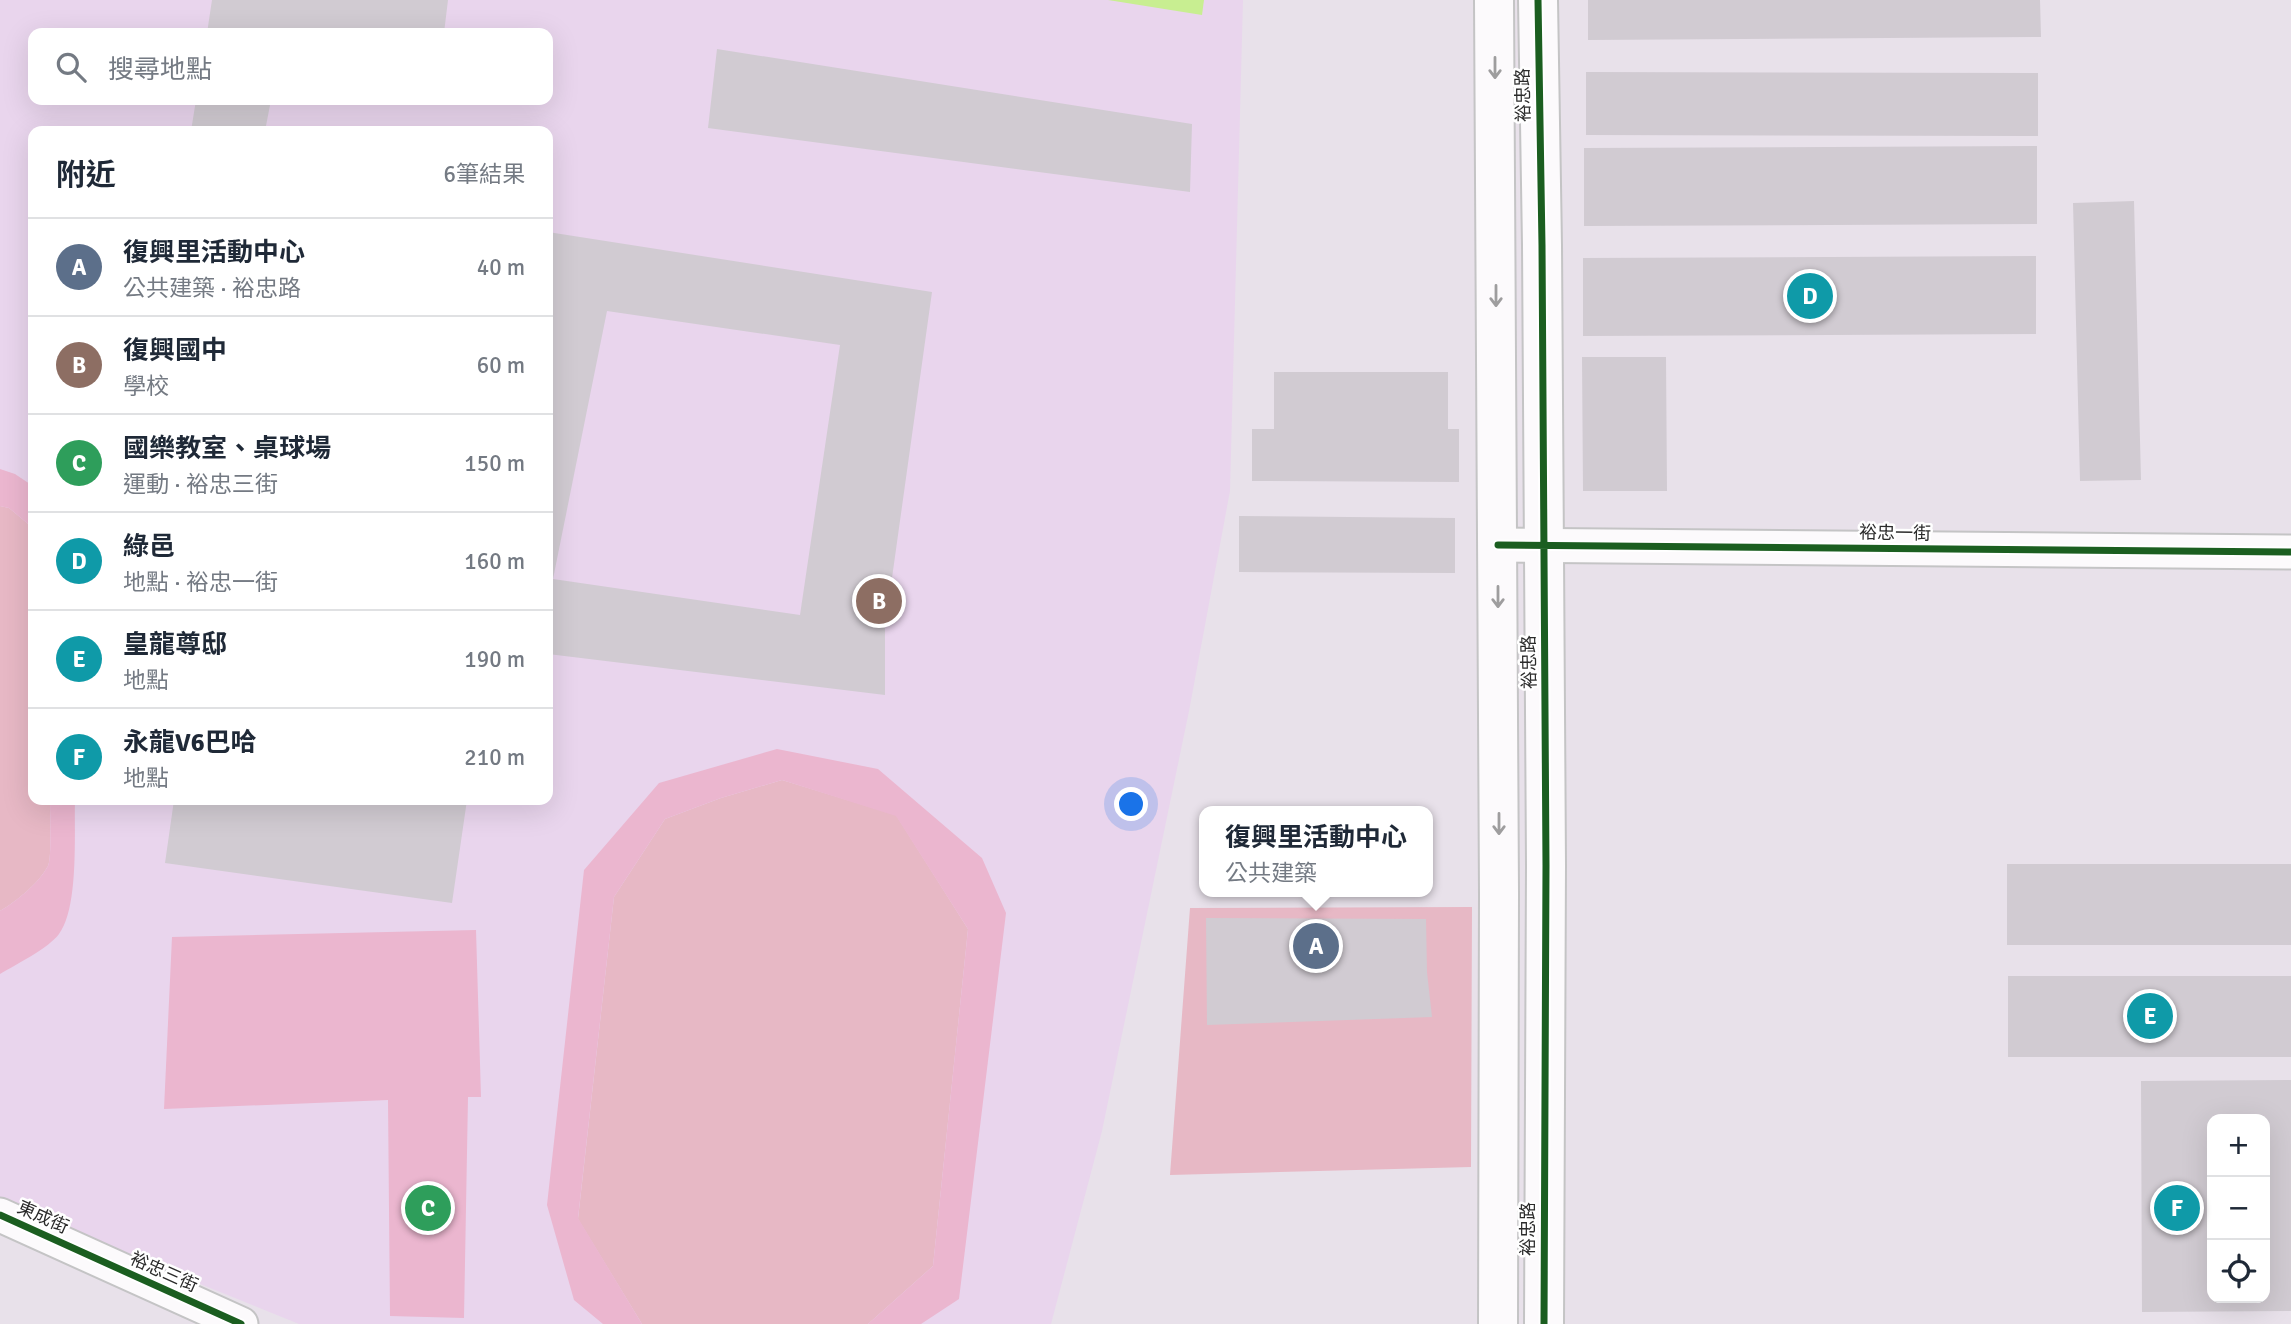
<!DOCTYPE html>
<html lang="zh-TW">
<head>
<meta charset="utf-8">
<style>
	body { margin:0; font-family:Signika,"Noto Sans TC",sans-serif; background:#f2f2f3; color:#1f2937 }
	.controls { position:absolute; right:21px; bottom:21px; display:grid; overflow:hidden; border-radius:14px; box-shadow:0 7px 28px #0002 }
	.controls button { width:63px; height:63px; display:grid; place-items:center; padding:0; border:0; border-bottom:2px solid #e0e1e3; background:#fff; color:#1f2937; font:35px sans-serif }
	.you { position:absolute; left:1132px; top:805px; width:24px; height:24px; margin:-18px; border:5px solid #fff; border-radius:50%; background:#1a73e8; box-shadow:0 0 0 10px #1a73e833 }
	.badge { display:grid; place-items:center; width:46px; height:46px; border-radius:50%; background:#6d6b6e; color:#fff; font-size:23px; font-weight:700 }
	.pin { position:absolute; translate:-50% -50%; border:4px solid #fff; box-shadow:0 2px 7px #0006 }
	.popup { position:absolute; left:1199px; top:806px; width:234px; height:91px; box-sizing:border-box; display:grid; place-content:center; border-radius:14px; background:#fff; filter:drop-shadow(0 2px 5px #0005); font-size:23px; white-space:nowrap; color:#747a83 }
	.popup b { font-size:26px; color:#1f2937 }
	.popup::after { content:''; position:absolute; left:50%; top:100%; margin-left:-14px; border:14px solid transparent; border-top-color:#fff }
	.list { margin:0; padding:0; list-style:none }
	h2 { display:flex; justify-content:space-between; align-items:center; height:91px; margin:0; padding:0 28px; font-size:30px }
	h2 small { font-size:23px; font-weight:400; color:#747a83 }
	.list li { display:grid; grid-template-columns:46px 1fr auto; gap:21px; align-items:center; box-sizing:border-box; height:98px; padding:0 28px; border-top:2px solid #e0e1e3 }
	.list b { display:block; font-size:26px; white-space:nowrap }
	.list p { margin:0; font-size:23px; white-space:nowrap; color:#747a83 }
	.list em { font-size:23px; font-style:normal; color:#747a83 }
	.icon { flex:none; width:38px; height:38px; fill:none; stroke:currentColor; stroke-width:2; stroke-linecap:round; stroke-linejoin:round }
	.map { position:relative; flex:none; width:2291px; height:1324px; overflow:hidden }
	.search { position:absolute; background:#fff; box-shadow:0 7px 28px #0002; left:28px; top:28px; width:525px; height:77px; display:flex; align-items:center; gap:18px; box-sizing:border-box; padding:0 24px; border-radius:14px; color:#747a83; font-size:26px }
	.panel { position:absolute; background:#fff; box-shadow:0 7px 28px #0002; left:28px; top:126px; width:525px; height:679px; border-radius:14px }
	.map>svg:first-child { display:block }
</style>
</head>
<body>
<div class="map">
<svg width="2291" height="1324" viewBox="0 0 2291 1324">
	<rect width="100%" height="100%" fill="#e8e1ea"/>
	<path fill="#e9d5ed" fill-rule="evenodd" d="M0,0H1243L1230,491L1189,711L1102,1131L1051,1324H299L0,1203ZM33,33H548V100H33ZM33,131H548V800H33Z"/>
	<path fill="#e7b8c5" d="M0,506L9,508L33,528V800H50C50,813 52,857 48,866C38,884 17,901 0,911Z
		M782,780L896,815L968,929L933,1266L868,1324H642L578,1219L614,897L665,819L721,798Z
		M1472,907L1471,1167L1170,1175L1190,908Z"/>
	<path fill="#ebb6cf" d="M0,469L15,474L33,486V528L9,508L0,506Z
		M777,749L878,769L982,858L1006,913L959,1299L921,1324H868L933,1266L968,929L896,816L782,780L721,798L665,819L614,897L578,1218L642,1324H603L574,1300L547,1205L584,870L659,783Z
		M50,800H75C74,834 79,907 59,934C49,948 15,965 0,974V911C17,901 38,884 48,866C52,857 50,813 50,800Z
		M476,930L481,1097H468L464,1318L390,1316L388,1100L164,1109L172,937Z"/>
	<path fill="#c8ee91" d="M1108,0H1204L1202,15Z"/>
	<path fill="#d1cbd2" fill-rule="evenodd" d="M212,0H448L444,33H313L284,28L283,33H207Z
		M1588,0H2040L2041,37L1588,40Z
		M717,49L1192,124L1190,192L708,128Z
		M1586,72L2038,73V136L1586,135Z
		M196,100H271L265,131H191Z
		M2037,146V224L1584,226V148Z
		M2134,201L2141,480L2080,481L2073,203Z
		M548,232L932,292L885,628V695L548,654ZM607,311L840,345L800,615L553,579Z
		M2036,256V334L1583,336V258Z
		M1582,357H1666L1667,491H1583Z
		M1274,372H1448V429H1459V482L1252,481V429H1274Z
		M1239,516L1455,518V573L1239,572Z
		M174,800H467L452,903L165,863Z
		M2007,864H2291V945H2007Z
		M1206,918L1426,919L1427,972L1432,1017L1207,1025Z
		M2008,976H2291V1057H2008Z
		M2291,1080V1311L2142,1312L2141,1081ZM2212,1119H2265V1298H2212Z"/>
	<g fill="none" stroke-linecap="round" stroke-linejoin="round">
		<g stroke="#c4c4c5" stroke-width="37">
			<path id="street" d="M1498,545L2291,552
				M0,1215L241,1324"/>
		</g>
		<g stroke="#c4c4c5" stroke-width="42">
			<path id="secondary" d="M1494,0L1499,894L1498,1324
				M1538,0L1542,245L1546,865L1544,1324"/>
		</g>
		<use href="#street" stroke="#fcfafc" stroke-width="33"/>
		<use href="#secondary" stroke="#fcfafc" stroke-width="38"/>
		<g stroke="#fff" stroke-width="11">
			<path id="cycleway" d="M1538,0L1542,245L1546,865L1544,1324
				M1498,545L2291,552
				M0,1215L241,1324"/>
		</g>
		<use href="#cycleway" stroke="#1b5e20" stroke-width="7"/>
	</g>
	<defs><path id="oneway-shaft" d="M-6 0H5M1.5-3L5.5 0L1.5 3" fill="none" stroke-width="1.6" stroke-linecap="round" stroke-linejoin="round" transform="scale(1.75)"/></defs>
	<g stroke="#9e9d9e">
		<use href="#oneway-shaft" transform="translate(1495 68) rotate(90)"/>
		<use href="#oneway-shaft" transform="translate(1496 296) rotate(90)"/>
		<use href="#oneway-shaft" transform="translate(1498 597) rotate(90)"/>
		<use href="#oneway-shaft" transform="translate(1499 824) rotate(90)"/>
	</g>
	<g text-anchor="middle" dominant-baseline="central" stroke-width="5" stroke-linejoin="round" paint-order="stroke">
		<g font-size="18" fill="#2b2b2b" stroke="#fff">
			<text transform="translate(1523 95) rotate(-91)">裕忠路</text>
			<text transform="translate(1895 533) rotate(1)">裕忠一街</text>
			<text transform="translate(1529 662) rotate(-91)">裕忠路</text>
			<text transform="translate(43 1217) rotate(24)">東成街</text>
			<text transform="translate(1528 1229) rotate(-90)">裕忠路</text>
			<text transform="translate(164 1272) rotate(24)">裕忠三街</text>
		</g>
	</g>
</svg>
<div class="controls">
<button>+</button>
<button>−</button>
<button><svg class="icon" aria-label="locate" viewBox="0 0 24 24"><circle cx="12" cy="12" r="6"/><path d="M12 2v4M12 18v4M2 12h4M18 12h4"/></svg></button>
</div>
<div class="you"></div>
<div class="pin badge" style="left:1316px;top:946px;background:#5c6f8a">A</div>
<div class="popup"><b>復興里活動中心</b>公共建築</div>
<div class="pin badge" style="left:879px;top:601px;background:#8d6e63">B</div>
<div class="pin badge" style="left:428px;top:1208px;background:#2e9e5b">C</div>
<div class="pin badge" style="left:1810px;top:296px;background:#0f9aa8">D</div>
<div class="pin badge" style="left:2150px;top:1016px;background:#0f9aa8">E</div>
<div class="pin badge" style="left:2177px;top:1208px;background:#0f9aa8">F</div>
<div class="search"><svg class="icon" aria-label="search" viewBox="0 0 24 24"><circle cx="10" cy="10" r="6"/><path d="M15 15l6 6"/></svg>搜尋地點</div>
<section class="panel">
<h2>附近<small>6筆結果</small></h2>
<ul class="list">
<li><span class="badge" style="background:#5c6f8a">A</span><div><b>復興里活動中心</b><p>公共建築 · 裕忠路</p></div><em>40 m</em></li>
<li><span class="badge" style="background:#8d6e63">B</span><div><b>復興國中</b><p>學校</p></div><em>60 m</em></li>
<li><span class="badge" style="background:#2e9e5b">C</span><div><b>國樂教室、桌球場</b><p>運動 · 裕忠三街</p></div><em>150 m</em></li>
<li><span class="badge" style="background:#0f9aa8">D</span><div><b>綠邑</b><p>地點 · 裕忠一街</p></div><em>160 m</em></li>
<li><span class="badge" style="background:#0f9aa8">E</span><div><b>皇龍尊邸</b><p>地點</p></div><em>190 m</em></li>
<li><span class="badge" style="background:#0f9aa8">F</span><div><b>永龍V6巴哈</b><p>地點</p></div><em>210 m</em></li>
</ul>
</section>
</div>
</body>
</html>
